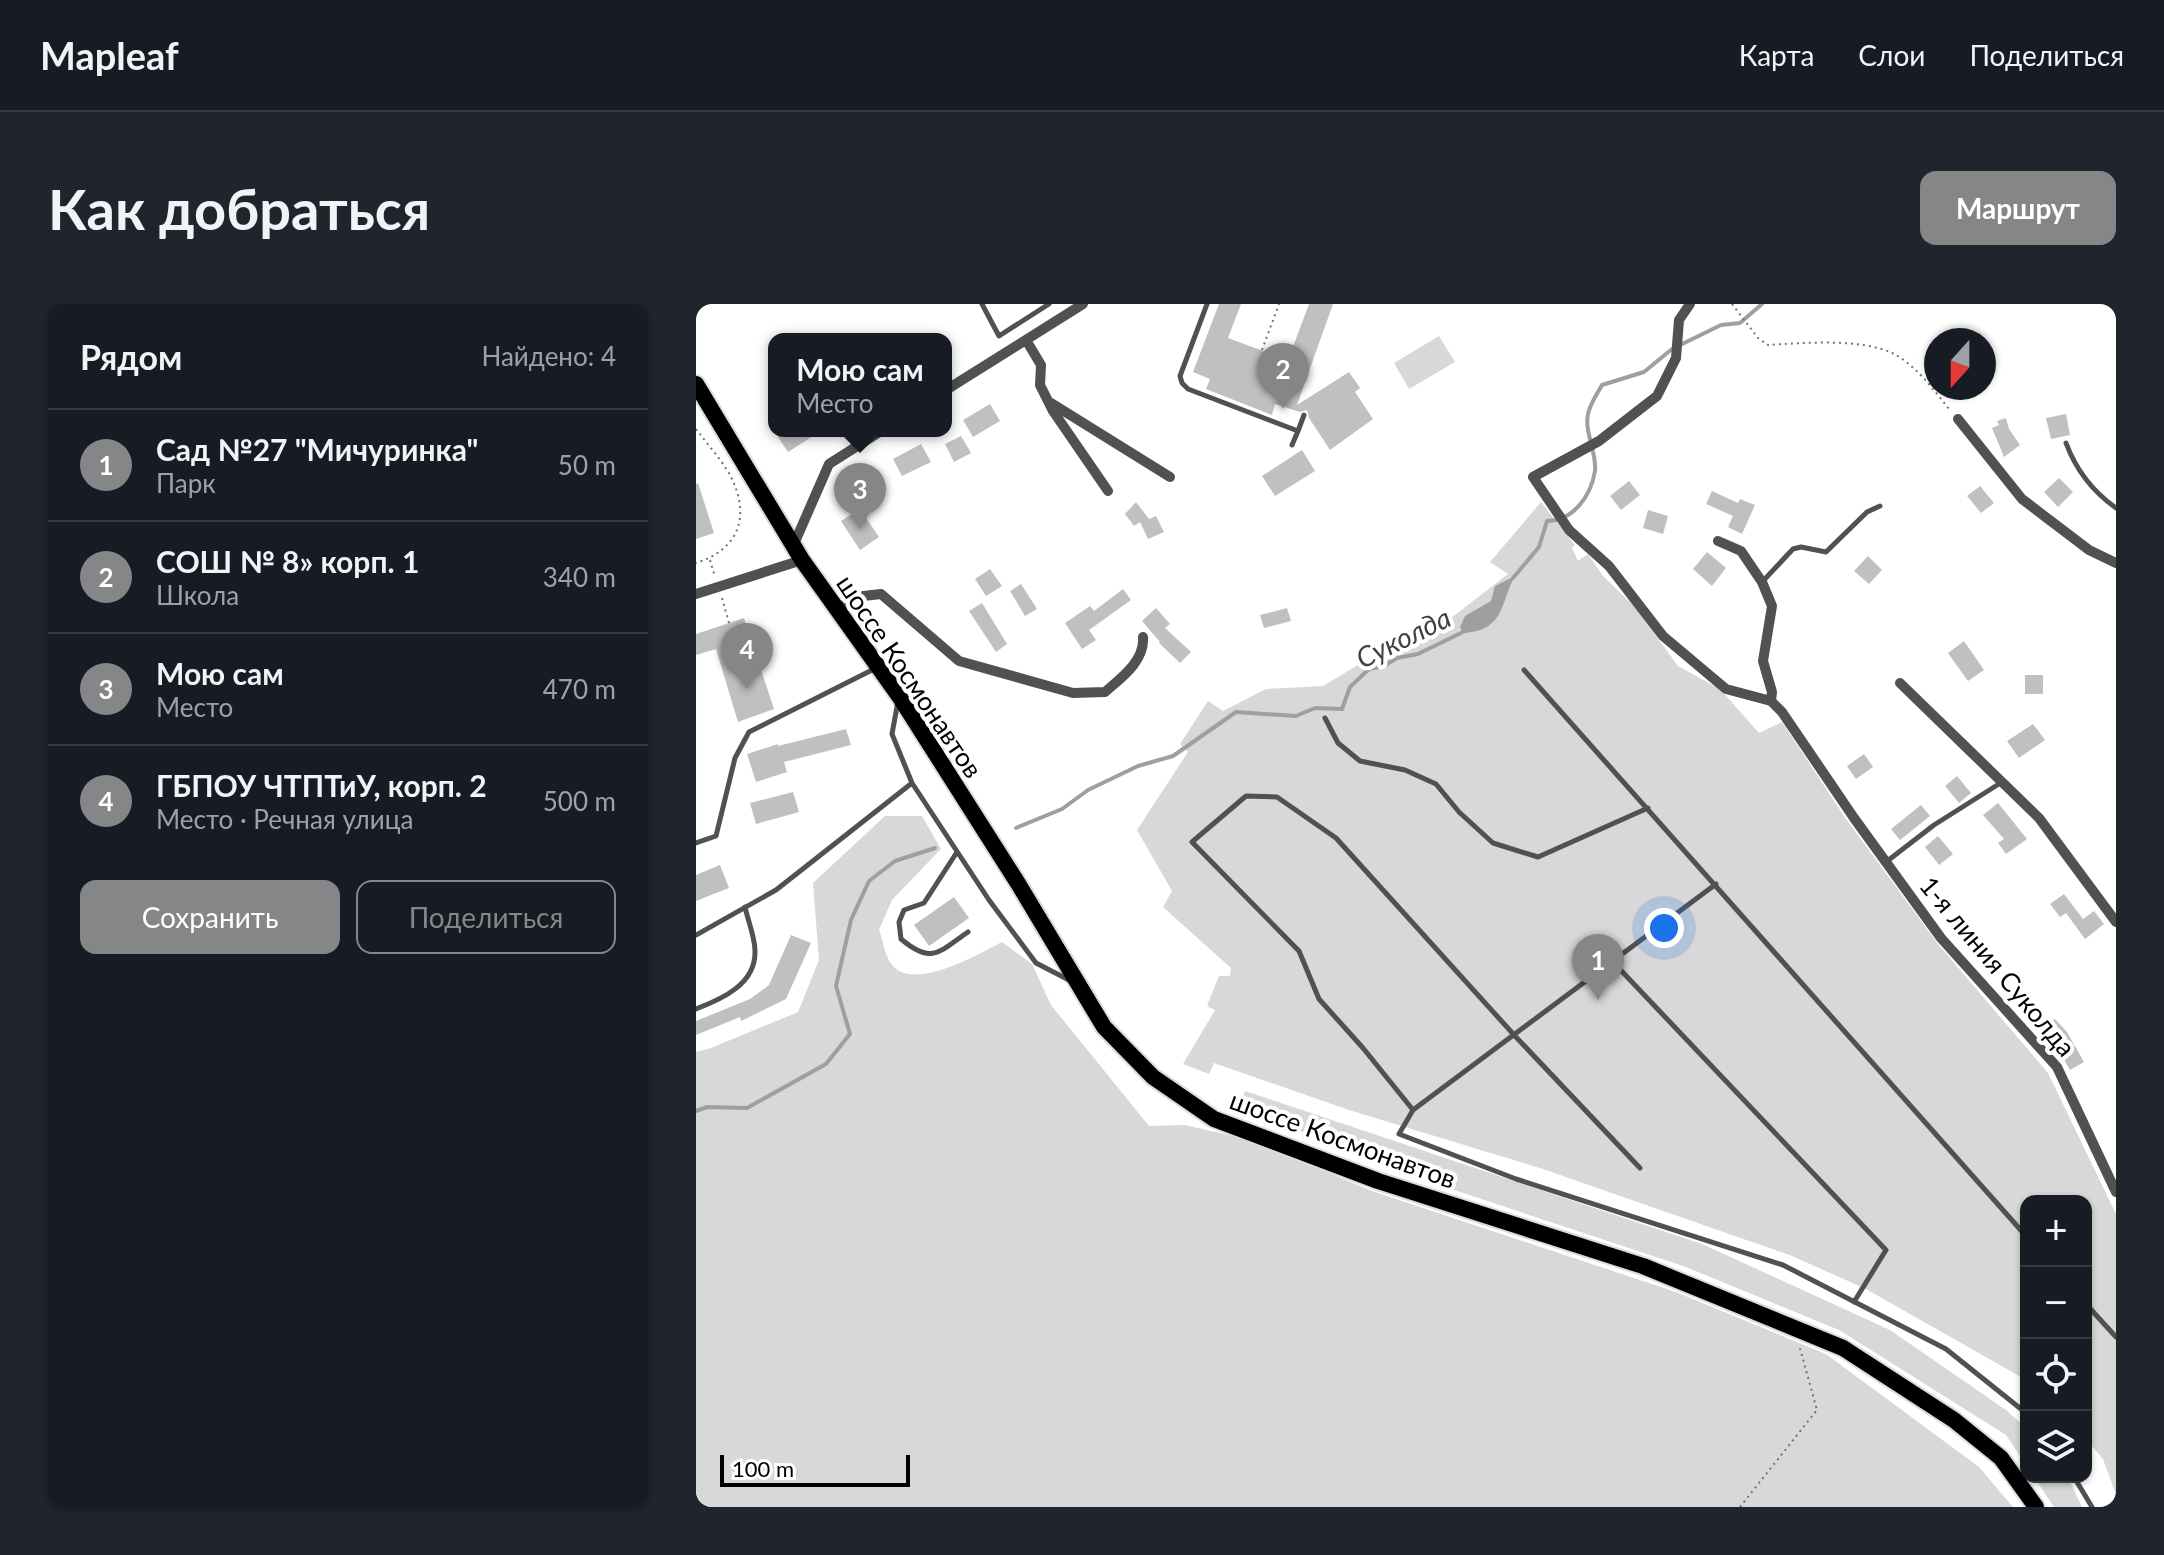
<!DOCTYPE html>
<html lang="ru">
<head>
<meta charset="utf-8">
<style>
	body { margin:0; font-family:Lato,sans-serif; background:#20242c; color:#f1f3f6 }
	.controls { position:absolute; right:24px; bottom:24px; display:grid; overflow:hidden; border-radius:16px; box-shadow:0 2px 6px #0004 }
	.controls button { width:72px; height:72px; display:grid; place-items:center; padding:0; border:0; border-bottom:2px solid #363941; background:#171b24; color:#f1f3f6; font:40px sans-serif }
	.compass { position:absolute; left:1228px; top:24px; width:72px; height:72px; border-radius:50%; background:#171b24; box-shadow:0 2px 6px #0004; rotate:201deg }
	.scale { position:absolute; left:24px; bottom:20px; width:190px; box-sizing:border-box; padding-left:8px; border:4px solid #000; border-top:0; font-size:22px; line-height:28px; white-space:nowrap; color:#000; -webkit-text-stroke:6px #fff; paint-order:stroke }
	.you { position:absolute; left:968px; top:624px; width:28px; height:28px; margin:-20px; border:6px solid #fff; border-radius:50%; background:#1a73e8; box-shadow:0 0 0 12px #1a73e833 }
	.badge { display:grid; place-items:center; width:52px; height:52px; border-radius:50%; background:#858687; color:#fff; font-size:26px; font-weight:700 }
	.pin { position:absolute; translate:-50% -66px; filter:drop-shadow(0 2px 4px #0008) }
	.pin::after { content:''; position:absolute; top:42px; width:28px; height:24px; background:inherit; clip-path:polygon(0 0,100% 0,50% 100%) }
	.popup { position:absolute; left:72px; top:29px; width:184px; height:104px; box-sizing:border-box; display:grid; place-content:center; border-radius:16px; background:#171b24; filter:drop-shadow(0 2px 6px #0005); font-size:26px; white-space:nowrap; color:#9ea1a6 }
	.popup b { font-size:30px; color:#f1f3f6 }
	.popup::after { content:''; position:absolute; left:50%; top:100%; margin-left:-16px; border:16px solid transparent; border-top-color:#171b24 }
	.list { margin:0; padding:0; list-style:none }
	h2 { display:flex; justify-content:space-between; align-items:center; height:104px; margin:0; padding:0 32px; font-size:34px }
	h2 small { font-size:26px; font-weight:400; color:#9ea1a6 }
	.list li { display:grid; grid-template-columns:52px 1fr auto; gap:24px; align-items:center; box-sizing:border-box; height:112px; padding:0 32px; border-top:2px solid #363941 }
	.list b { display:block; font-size:30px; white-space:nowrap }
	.list p { margin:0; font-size:26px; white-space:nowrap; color:#9ea1a6 }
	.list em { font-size:26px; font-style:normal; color:#9ea1a6 }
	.actions { display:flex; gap:16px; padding:24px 32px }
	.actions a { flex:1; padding:18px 0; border:2px solid #858687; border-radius:16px; text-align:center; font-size:28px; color:#858687 }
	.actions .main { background:#858687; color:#fff }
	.icon { flex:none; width:44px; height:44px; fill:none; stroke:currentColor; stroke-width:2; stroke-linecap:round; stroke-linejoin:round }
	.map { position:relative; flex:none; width:1420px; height:1203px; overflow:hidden; border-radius:16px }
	header { display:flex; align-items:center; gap:48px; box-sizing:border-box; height:112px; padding:0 40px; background:#171b24; border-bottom:2px solid #363941 }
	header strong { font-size:38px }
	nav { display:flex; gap:44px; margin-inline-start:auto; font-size:28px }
	.intro { display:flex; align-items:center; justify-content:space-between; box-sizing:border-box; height:192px; padding:0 48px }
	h1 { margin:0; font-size:56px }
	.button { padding:20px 36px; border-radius:16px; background:#858687; color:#fff; font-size:28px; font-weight:700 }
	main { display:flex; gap:48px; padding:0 48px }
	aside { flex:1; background:#171b24; border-radius:16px; box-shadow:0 2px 6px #0004 }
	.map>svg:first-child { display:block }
</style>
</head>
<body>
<header>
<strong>Mapleaf</strong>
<nav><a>Карта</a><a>Слои</a><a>Поделиться</a></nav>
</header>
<div class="intro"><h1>Как добраться</h1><a class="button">Маршрут</a></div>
<main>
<aside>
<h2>Рядом<small>Найдено: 4</small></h2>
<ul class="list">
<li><span class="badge">1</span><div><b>Сад №27 &quot;Мичуринка&quot;</b><p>Парк</p></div><em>50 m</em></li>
<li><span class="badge">2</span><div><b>СОШ № 8» корп. 1</b><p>Школа</p></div><em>340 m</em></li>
<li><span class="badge">3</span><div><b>Мою сам</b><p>Место</p></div><em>470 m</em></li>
<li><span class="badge">4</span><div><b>ГБПОУ ЧТПТиУ, корп. 2</b><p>Место · Речная улица</p></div><em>500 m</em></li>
</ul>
<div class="actions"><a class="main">Сохранить</a><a>Поделиться</a></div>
</aside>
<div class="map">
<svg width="1420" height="1203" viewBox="0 0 1420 1203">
	<rect width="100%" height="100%" fill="#fff"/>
	<path fill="#d8d8d8" d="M743,32L759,58L713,85L698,59Z
		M845,198L879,241L876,244L882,257L892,250L907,272L939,303L982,362L1024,385L1063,429L1086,418L1150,515L1242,640L1352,769L1420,910V1191L1407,1155L1390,1135V897H1330V1076L1170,985L1096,952L847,865L653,806L518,759L513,770L487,760L519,706L511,702L523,672H534L535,664L467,603L476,587L441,526L492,448L484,440L512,397L527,407L570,385L627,382L700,338L732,311L750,318L812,270L794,258Z
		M189,512H226L245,545L196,596L183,626C187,636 189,653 196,661C218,688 283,650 306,638L336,660L355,701L453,822L489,821L554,836L676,887L980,988L1130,1050L1283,1163L1317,1203H0V748L15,744L102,708L123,656L117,579Z
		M549,787L1006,940L1194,1026L1310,1106L1330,1124V1161L1310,1131L1143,1026L990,963L686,862L566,811L545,799Z
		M1338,1173H1372L1386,1203H1358Z"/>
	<path fill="#9f9f9f" d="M819,272C804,299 809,327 767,329L764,323L769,312L795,297L799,282Z"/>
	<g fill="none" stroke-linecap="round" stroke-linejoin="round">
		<path stroke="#9f9f9f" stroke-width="4" d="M817,274L843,243L851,217C877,217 895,192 899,167C901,149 888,127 892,110C894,100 901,90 906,81L948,68L976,45L1025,21L1044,19L1066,0
			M320,524L366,505L392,486L442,462L477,452L540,408L600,412L619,404L646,405L654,383L673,365L688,362L701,354L722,350L769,327
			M0,807L11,803L51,804L130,760L154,730L140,682L155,616L173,577L199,557L239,544"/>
	</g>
	<path fill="#c0c0c0" d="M523,0H545L532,34L592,56L613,0H637L601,101L653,68L664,84L659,88L677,115L634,146L613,114L611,106L604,108L579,100L576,111L510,85L514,75L497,68Z
		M294,100L304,117L277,133L267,116Z
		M1370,110L1374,131L1355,135L1350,114Z
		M1310,114L1313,125L1324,141L1308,153L1296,124L1303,121L1301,117Z
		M78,127H125L92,148Z
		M265,132L275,149L258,158L249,140Z
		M225,140L235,158L206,172L197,155Z
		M606,146L619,167L579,192L566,172Z
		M1363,174L1377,188L1362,203L1348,188Z
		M933,177L944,191L925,206L914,192Z
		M2,179L18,229L0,235V180Z
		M1284,182L1298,199L1285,209L1271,192Z
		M1016,187L1042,199L1044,195L1059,201L1046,230L1032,223L1037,212L1010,200Z
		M440,198L453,215L460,212L468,228L452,235L444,218L438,222L429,210Z
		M164,205L183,233L164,246L145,217Z
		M952,206L972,212L967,230L947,224Z
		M1011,248L1030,264L1016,282L997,265Z
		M1172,252L1186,266L1173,280L1158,267Z
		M294,265L306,282L290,292L279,275Z
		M325,280L341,305L329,312L314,287Z
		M427,285L435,296L393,326L400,336L386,345L369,319L394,302L398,307Z
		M286,299L311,340L300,348L273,307Z
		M460,304L474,320L469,324L495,348L484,359L463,339L464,338L446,317Z
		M591,304L595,317L568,324L564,311Z
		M48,314L78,405L42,418L20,345L0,351V330Z
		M1268,337L1288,366L1272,377L1252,349Z
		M1329,371H1347V390H1329Z
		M1337,420L1349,436L1323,454L1311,437Z
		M150,425L155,441L88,458L91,468L60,478L51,450L82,440V442Z
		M1168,450L1177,463L1160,475L1151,462Z
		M1261,472L1275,489L1263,499L1249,482Z
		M97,488L103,508L60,520L54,499Z
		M1302,499L1331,535L1310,550L1302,539L1308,535L1287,511Z
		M1225,501L1234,512L1204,536L1195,525Z
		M1242,532L1257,550L1243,561L1229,543Z
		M24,561L33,584L0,597V571Z
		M1368,590L1387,615L1398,607L1408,620L1389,635L1370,609L1364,613L1354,600Z
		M258,593L273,614L233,642L218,621Z
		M95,631L115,639L90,695L45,717L44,713L0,731V717L54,695L73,681Z
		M1359,715L1371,728L1388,758L1374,766L1362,745L1365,743L1348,724Z"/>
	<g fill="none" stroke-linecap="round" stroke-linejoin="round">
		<g stroke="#dbdbdb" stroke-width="20">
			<path id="primary" d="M0,80L106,256L203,392L323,581L408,723L457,773L518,815L682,877L947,962L1147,1044L1258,1116L1305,1154L1340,1203"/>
		</g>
		<path stroke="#737373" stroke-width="2" stroke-dasharray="2 4" stroke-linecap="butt" d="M1036,0L1062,34L1072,41C1107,39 1164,34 1196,49C1219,60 1237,85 1253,105
			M566,46L583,0
			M0,125C11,140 25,155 34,171C55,211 44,245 0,259
			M14,256L19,273
			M26,294L33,319
			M1044,1203L1121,1106L1103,1041"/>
		<path stroke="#515151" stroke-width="5" d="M286,0L303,32L353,0
			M511,0L484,72L486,79L492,85L602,127L596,141
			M602,127L608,111
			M1370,139C1380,166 1396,187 1420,204
			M1067,277L1097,245L1105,243L1130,248L1171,208L1184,202
			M828,366L1330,932
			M202,397L196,430L216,479L293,596L340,659L373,676
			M629,414L642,439L664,457L709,466L740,480L763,508L797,539L842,553L952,504
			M0,539L20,532L39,454L53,428L180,364
			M261,548L228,599L208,606L203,618L205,635C236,661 243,648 272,628
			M1190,558L1238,521L1306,478
			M1020,580L717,806L703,830L820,875L1087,961L1250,1045L1330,1109
			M0,631L80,586L216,479
			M917,658L1190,946L1158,998
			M0,705C26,695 60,680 59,647C59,633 52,617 49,603
			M717,806L667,744L623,695L603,647L496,538L550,492L581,493L640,534L819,732L944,864
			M1390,1000L1420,1033
			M1378,1173L1396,1203"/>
		<path stroke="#515151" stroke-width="10" d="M994,0L983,16L980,54L961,92L903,137L837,173L873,226L913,262L967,332L1030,385L1075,397L1086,408L1158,514L1245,634L1361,763L1420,888
			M330,36L345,61L344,81L357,107L412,187
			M250,86L387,0
			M355,99L474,173
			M1262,115L1326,195L1393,246L1420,259
			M1022,237L1045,247L1066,278L1076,302L1067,357L1076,388L1075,397
			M98,240L133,160L185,127
			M0,290L106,256
			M141,306L159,293L185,290L263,357L377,389L409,388C425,374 449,357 447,333
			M1204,379L1343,514L1420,618"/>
		<use href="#primary" stroke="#000" stroke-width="16"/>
	</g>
	<g text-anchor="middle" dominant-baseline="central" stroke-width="8" stroke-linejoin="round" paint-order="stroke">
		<g font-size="26" fill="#000" stroke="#fff">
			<text transform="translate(214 372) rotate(56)">шоссе Космонавтов</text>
			<text transform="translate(1302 662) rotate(50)">1-я линия Суколда</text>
			<text transform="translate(647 835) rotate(20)">шоссе Космонавтов</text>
		</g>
		<g font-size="28" font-style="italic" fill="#404040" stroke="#fff">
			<text transform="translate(707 333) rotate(-26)">Суколда</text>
		</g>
	</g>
</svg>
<div class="controls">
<button>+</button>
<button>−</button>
<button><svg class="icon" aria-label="locate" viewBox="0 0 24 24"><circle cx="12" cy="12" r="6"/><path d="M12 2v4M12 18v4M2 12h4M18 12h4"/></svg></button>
<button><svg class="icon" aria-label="layers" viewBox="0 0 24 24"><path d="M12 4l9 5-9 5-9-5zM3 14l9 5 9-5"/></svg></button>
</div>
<svg class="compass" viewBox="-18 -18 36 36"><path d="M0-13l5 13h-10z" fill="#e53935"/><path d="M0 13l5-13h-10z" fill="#9ea1a6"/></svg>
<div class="scale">100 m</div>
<div class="you"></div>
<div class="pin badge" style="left:902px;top:696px">1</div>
<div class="pin badge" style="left:587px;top:105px">2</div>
<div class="pin badge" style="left:164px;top:225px">3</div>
<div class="popup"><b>Мою сам</b>Место</div>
<div class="pin badge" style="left:51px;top:385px">4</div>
</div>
</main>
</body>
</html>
